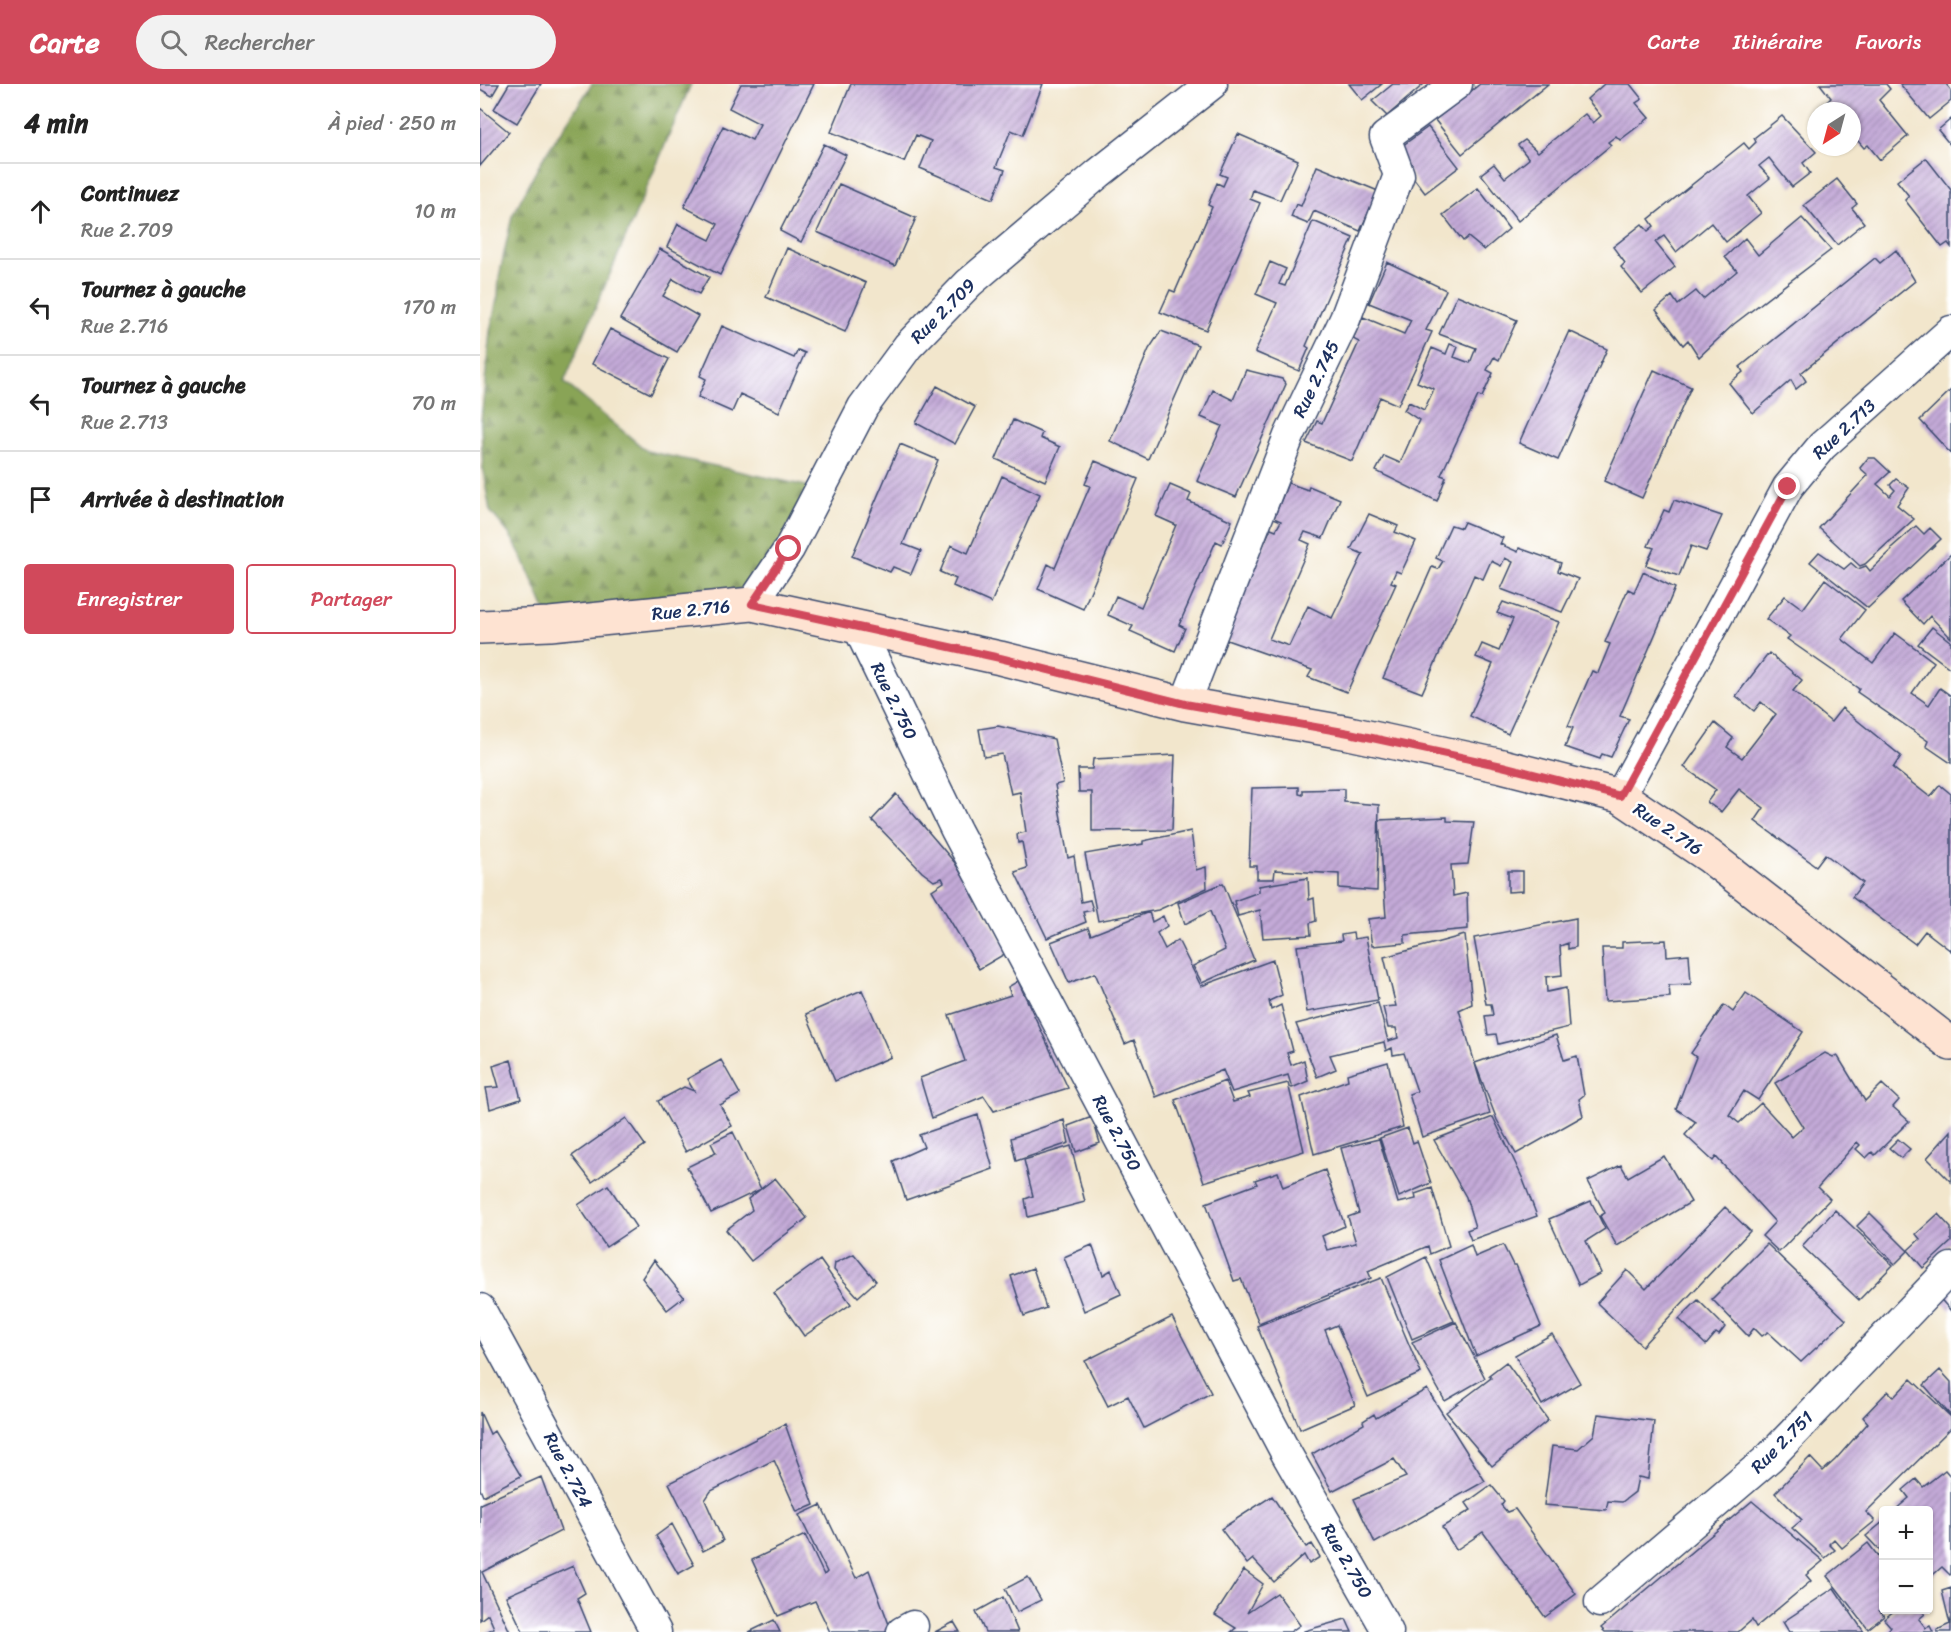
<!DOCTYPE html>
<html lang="fr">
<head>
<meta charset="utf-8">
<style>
	body { margin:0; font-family:Sriracha,sans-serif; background:#f2f2f2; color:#222 }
	.controls { position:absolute; right:18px; bottom:18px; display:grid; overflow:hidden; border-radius:6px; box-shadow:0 2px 4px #0004 }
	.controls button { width:54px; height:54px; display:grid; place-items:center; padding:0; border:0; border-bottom:2px solid #e0e0e0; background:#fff; color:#222; font:30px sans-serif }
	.compass { position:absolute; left:1327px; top:18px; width:54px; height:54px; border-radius:50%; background:#fff; box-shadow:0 2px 4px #0004; rotate:216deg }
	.stop { position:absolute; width:18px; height:18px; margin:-14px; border:4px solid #d1495b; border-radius:50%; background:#fff }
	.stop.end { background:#d1495b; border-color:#fff; box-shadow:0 2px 6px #0008 }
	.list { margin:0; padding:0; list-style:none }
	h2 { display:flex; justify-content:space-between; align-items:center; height:78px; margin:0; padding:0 24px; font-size:26px }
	h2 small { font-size:20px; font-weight:400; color:#767676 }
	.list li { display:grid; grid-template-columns:39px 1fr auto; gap:18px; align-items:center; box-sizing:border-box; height:96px; padding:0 24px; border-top:2px solid #e0e0e0 }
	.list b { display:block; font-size:22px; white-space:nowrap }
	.list p { margin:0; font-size:20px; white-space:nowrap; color:#767676 }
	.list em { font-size:20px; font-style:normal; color:#767676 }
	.actions { display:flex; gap:12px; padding:18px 24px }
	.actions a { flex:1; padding:14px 0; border:2px solid #d1495b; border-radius:6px; text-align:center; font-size:21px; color:#d1495b }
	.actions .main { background:#d1495b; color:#fff }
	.icon { flex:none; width:33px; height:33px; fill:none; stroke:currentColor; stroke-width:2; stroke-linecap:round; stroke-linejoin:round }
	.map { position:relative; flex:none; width:1471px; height:1548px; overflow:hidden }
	header { display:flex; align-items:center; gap:36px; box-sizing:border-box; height:84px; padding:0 30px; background:#d1495b; color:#fff }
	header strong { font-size:28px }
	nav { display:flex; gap:33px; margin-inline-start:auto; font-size:21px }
	.search { width:420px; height:54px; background:#f2f2f2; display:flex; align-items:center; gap:15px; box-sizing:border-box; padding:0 21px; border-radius:33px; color:#767676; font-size:22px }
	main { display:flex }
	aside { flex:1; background:#fff }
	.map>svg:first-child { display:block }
</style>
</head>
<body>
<header>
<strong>Carte</strong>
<div class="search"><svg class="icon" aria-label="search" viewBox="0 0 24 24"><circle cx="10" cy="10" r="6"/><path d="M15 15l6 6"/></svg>Rechercher</div>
<nav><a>Carte</a><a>Itinéraire</a><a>Favoris</a></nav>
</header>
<main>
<aside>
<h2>4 min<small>À pied · 250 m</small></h2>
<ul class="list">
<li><svg class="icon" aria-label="ahead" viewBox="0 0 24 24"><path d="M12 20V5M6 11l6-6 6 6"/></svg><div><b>Continuez</b><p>Rue 2.709</p></div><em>10 m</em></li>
<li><svg class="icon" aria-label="left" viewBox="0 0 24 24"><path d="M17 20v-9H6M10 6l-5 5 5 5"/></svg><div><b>Tournez à gauche</b><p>Rue 2.716</p></div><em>170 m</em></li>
<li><svg class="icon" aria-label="left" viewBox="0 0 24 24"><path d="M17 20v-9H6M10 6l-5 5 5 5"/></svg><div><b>Tournez à gauche</b><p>Rue 2.713</p></div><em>70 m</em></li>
<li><svg class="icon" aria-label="arrive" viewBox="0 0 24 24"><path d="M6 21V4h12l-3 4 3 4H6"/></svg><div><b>Arrivée à destination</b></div></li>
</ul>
<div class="actions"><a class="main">Enregistrer</a><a>Partager</a></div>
</aside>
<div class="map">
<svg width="1471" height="1548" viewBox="0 0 1471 1548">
	<defs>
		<pattern id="forest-firs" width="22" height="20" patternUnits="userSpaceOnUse" patternTransform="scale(1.5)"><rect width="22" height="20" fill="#89a456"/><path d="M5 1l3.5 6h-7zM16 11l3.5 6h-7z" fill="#6f864a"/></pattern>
		<pattern id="building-hatch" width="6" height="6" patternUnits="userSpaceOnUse" patternTransform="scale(1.5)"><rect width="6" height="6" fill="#c4aad8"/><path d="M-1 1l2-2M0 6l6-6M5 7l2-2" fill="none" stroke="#9e8bb2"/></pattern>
	</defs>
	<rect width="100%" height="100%" fill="#fff"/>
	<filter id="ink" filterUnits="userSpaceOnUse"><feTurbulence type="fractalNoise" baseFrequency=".0167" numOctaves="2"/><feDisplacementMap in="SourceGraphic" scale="12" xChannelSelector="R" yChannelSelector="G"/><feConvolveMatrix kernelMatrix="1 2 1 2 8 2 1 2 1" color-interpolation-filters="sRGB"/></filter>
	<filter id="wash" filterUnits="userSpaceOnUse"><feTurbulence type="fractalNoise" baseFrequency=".008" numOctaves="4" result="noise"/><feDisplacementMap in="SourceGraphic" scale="24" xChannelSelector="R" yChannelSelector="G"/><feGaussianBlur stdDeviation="1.35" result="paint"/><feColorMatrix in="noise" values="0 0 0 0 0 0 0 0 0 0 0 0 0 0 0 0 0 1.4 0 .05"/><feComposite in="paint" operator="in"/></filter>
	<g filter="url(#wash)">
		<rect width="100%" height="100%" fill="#f2e6cc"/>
		<path fill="url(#forest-firs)" stroke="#526a5a" stroke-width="1.5" d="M112,0H211L84,298L167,367L340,405L272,520L71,540L43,475L30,451L10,427L3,387L1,338L10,247L18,211L19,193L32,132L62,76Z"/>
		<g id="blocks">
			<path fill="url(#building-hatch)" d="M0,0H19L12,12L0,5Z
				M29,0H61L37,39L14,25Z
				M261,0H334L240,191L187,163L198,140L230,156L238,140L204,123L243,42L272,56L280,40L249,24Z
				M371,0H563L543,51L531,46L516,83L525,86L513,115L440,84L451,57L436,51L424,78L351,48Z
				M869,0H902L882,16Z
				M913,0H944L907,32L892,17Z
				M1000,0H1068L982,70L955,36Z
				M1124,0H1150L1162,15L1156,19L1169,34L1140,56L1136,52L1128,58L1131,61L1038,137L1001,90L1014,80L1025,94L1049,75L1038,61L1045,56L1058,68L1105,30L1113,39L1121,32L1107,15Z
				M1340,0H1406L1410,5L1399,16L1428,52L1400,76L1388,61L1384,64L1372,50V27H1354L1347,18L1351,14Z
				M1420,0H1466L1471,6V17L1449,35Z
				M0,24L29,48L0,82Z
				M1302,32L1336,68L1323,79L1330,89L1312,103L1289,74L1279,82L1290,94L1268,112L1281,129L1246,158L1231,139L1196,168L1184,152L1175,158L1195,183L1162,209L1141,183L1145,179L1133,163L1162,140L1168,147L1174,142L1169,135L1264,59L1269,65L1276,58L1274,54Z
				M1471,35V62L1458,46Z
				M948,43L979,83L945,109L926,84L918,65Z
				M758,50L818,76L800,116L773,106L770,115L780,119L726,246L680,228L690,206L695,208L732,123L728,121L737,99L743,102L747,93L740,90Z
				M344,60L366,71L321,158L300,147Z
				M1446,74L1471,106V163L1468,159L1462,163L1425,116L1429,112L1417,97Z
				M837,82L898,107L880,147L834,127L828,140L811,133L816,120L821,122Z
				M1357,95L1377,120L1372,124L1384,139L1357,161L1324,121Z
				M359,100L436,134L415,182L337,148Z
				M998,104L1029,145L1004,166L988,153L983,157L963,131Z
				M1322,134L1351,166L1254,240L1219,273L1208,256L1203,261L1176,226L1192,212L1198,221L1216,207L1223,215L1257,187L1245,173L1265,154L1278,171Z
				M833,137L873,154L826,262L829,264L819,287L775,268L797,219L776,210L790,178L806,185L799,200L805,202Z
				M307,164L386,199L365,248L286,213Z
				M180,165L229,193L219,210L193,195L183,212L218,232L197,268L140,235Z
				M1416,166L1435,197L1321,289L1326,297L1316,305L1311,296L1273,329L1249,299L1263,288L1260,283L1395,174L1400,179Z
				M907,178L966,206L946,246L952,248L918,321L900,313L872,377L826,359L837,337L842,339L879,258L873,255L883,233L924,250L931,236L889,219Z
				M977,211L1037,236L1019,276L1014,273L1007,286L1013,289L1002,313L998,312L961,391L966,393L957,417L896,387L904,372L920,379L939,336L924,326L929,318L944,326L954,305L937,298L952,264L966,270L970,260L978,263L974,273L990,279L996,264L959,250Z
				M242,242L314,274L318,266L325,269L299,328L260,310L252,328L218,313L226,295L220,292Z
				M130,245L189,275L171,310L112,280Z
				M681,247L718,261L668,375L630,357L669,265Z
				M1089,247L1127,265L1078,376L1039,359Z
				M766,286L802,295L806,300L756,413L717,397L742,342L721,333L733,306L753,316Z
				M1174,286L1211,303L1162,414L1124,397Z
				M457,302L495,323L475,360L436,339Z
				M1471,306V370L1440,336Z
				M533,336L562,349L560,354L580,363L565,397L516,375Z
				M420,360L458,376L423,460L441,467L431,490L413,483L410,488L372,472Z
				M1388,374H1395L1410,388L1397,400L1410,412L1415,406L1410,401L1416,395L1429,404L1417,421L1434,435L1385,480L1380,482L1339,444L1388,391L1380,384Z
				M615,377L658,395L603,525L558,505L568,480L575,484L610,402L605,400Z
				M522,392L560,410L511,519L473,502L476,495L460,488L471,461L488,469Z
				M808,399L828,406L829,402L860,415L843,454L825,448L821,456L830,460L789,555L809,562L828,522L852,534L883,470L871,465L889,430L918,442L915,448L936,457L921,489L916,487L911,498L916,500L867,608L828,593L832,586L741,554L791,444L796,446L801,437L794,434Z
				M690,401L711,410L708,417L752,437L742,460L736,457L699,541L705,544L695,567L650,547L653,542L628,531L636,512L661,523L696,441L676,432Z
				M1194,416L1242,432L1226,467L1211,462L1199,492L1166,481L1174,464L1168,462L1184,426L1189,428Z
				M984,438L1023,454L1020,460L1038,468L1039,464L1081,479L1078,487L1098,495L1082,528L1021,505L1033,478L1025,474L1021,482L1011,477L1003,495L994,491L942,609L903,594L952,483L958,485L963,477L956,474L971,441L981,444Z
				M1436,442L1444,450L1450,444L1461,455L1388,524L1330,478L1339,468L1364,485L1371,479L1378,485L1386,482L1390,487L1412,466L1411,464Z
				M1471,470V554L1450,532L1443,540L1421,517Z
				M1163,488L1195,504L1140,632L1149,635L1131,673L1122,670L1120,675L1085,663L1093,644L1088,642L1112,587L1118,589L1130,560L1125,558L1148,505L1154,508Z
				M1345,495L1385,526L1362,555L1393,579L1415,549L1454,578L1432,609L1449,621L1460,604L1471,612V679L1446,662L1448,657L1377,608L1379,605L1307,555L1310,552L1286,535L1305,512L1323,525Z
				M1023,518L1079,538L1028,650L990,632L1013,580L996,573L1002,560L1019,567L1033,535L1017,529Z
				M1452,543L1471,558V585L1438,560Z
				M1289,569L1322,596L1313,607L1351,638L1362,624L1421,672L1413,684L1450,713L1460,701L1471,710V867L1445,847L1435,860L1372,813L1383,799L1345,770L1336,782L1275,737L1284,724L1259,705L1241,728L1227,718L1236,706L1204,683L1235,639L1253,654L1247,663L1262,674L1296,630L1281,618L1274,627L1256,612Z
				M518,642L574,655L583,699L575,701L588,774L594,772L601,818L610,816L613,826L603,828L606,838L567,854L535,788L547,784L542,758L538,759L537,750L546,748L540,708L531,710L522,670L504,673L499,645Z
				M695,671L692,746L612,747V708H599L598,685H612L613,675Z
				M819,703V710L823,711V706L864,705V718L899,721L897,807L859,804V790L795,786L794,795H777V782H769L772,704Z
				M416,710L475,779L528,868L499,885L452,806L464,798L462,794L454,797L442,788L392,736Z
				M967,733V737L994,738L988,780L971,781L973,812L987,809L988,845L925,851V859L892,862L888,835L906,833L899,736Z
				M711,747L716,786L726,783L727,804L678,826L618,837L605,770L663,760V757Z
				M1028,787H1043V807L1028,808Z
				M828,794L829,816L834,814L836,837L830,839L831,851L783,854L780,826L758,832L754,817L779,808V802Z
				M743,799L774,876L722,899L713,882L745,866L730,827L705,840L698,819Z
				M669,828L672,838L683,832L687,842L677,849L685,865L698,856L721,902L793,876L802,911L789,917L791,926L801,921L813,967L807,969L811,981L824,976L828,997L812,1004L808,991L752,1008L743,986L676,1013L654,956L645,960L615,889L589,899L571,858L608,844L611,851Z
				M1096,834V863L1088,865V859L1080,862L1082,891L1066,893L1067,908L1086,904L1089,943L1018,960L1016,950L1008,951L1005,932L1013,931L1011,920H1006L994,854Z
				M873,849L874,855L886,853L898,916L827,928L817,862L862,857L861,851Z
				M985,851L992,920L979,926L1010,1030L942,1053L929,1010L937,1007L924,969L913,971L912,964L906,967L904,958L850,971L856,985L837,993L816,940L898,919L908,957L918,954L916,944H908L903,923L916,922L904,873Z
				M1186,856L1187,872L1209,870L1211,900L1189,901L1190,913L1125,917L1122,864H1142V858Z
				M538,897L588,1004L514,1027L504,1012L452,1034L440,994L485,977L469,931L531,911L528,903Z
				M382,906L411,973L355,997L326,930Z
				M1266,909L1323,948L1278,1016L1264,1007L1249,1031L1259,1039L1281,1019L1312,1053L1323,1043L1295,999L1345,969L1353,973L1357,971L1385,1017L1402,1000L1419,1016L1413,1023L1429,1037L1395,1071L1392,1068L1386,1074L1376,1065L1380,1061L1377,1058L1338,1103L1350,1115L1299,1168L1282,1152L1295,1138L1236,1073L1233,1077L1205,1051L1216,1038L1196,1025L1216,973L1211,969L1244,921L1253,928Z
				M1076,951L1084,976L1097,972L1104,1011L1099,1015L1103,1032L1036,1070L1017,1036L995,979Z
				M31,976L41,1015L10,1025L6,1004L19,1003L13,982Z
				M241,976L260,1010L240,1021L252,1042L206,1068L178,1017L204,1003L214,1007L207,995Z
				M908,978L923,1043L834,1070L821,1013L868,996L867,990Z
				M745,997L753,1018L770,1013L768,1009L808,999L824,1067L724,1098L695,1016Z
				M498,1031L513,1085L426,1116L413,1077L444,1063L439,1051Z
				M612,1033L620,1059L596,1068L588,1042Z
				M1013,1033L1042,1093L1057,1132L991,1156L987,1146L995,1143L986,1113L954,1056Z
				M146,1034L165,1061L112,1098L92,1072Z
				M584,1036L589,1059L536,1077L531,1054Z
				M928,1044L933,1059L937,1057L951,1099L919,1113L900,1054Z
				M1471,1047V1098L1447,1074Z
				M253,1048L281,1105L231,1129L207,1083L236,1069L231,1059Z
				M899,1055L918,1119L936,1115L935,1110L952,1104L969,1162L950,1170L948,1162L888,1187L891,1194L779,1239L761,1195L754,1197L726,1119L777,1100L775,1096L798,1088L803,1103L845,1086L865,1142L842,1152L847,1166L876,1159L868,1133L879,1129L861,1064Z
				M1418,1055L1430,1065L1421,1074L1409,1064Z
				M591,1062L605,1118L548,1133L545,1115L553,1112L544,1076Z
				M1184,1072L1211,1118L1137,1162L1120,1132L1125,1129L1108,1097L1141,1081L1148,1093Z
				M295,1094L327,1134L271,1177L246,1146L272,1126L268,1115Z
				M128,1101L156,1143L126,1163L98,1121Z
				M1111,1117L1125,1145L1106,1157L1121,1189L1099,1201L1069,1135Z
				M1245,1123L1270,1147L1162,1262L1117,1219L1147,1186L1166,1205Z
				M1355,1126L1413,1181L1379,1216L1322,1162Z
				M1390,1129L1428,1167L1415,1180L1377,1142Z
				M1458,1130L1471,1144V1158L1443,1184L1428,1166L1440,1155L1436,1150Z
				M1287,1160L1366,1236L1321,1278L1288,1248L1282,1252L1274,1244L1268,1252L1232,1215Z
				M612,1161L623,1191L631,1186L641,1210L604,1227L584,1173Z
				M991,1161L995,1173L1023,1161L1033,1181H1036L1061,1242L996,1272L959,1176Z
				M374,1170L396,1197L378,1213L354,1186L355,1179Z
				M946,1173L974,1237L932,1255L907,1193Z
				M174,1176L204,1213L187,1226L162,1194Z
				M340,1176L371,1220L324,1252L294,1209Z
				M553,1184L566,1224L544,1232L531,1192Z
				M901,1194L941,1289L888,1313L857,1241L845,1246L875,1321L820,1345L777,1242Z
				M1471,1198V1227L1457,1211Z
				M1218,1216L1245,1243L1239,1251L1236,1249L1226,1261L1199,1235Z
				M692,1233L731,1309L664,1344L648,1312L628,1322L605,1277Z
				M976,1238L1005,1294L965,1317L932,1258Z
				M1072,1250L1100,1299L1062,1321L1035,1271Z
				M1026,1278L1068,1336L1012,1382L966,1328L1011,1294L1009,1291Z
				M1460,1286L1471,1298V1332L1444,1301Z
				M1431,1295L1471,1333V1344L1386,1428L1395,1437L1362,1464L1354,1455L1349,1460L1355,1466L1345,1474L1312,1444L1322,1436L1295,1409L1330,1373L1343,1387L1355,1376L1388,1339L1383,1333L1408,1307L1414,1313Z
				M947,1305L1005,1397L895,1459L874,1415L926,1393L914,1375L852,1407L832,1370L884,1340L883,1337L894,1330L896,1334Z
				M0,1328L10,1350L14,1347L41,1392L3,1412L0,1405Z
				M1118,1330L1174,1337L1168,1395L1158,1393L1155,1408L1142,1418L1128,1417L1126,1426L1064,1421L1072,1362L1098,1365L1114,1351Z
				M305,1340L334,1421L317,1428L294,1376L231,1407L225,1416L243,1457L223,1467L189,1399Z
				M1465,1386L1471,1393V1490L1470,1491L1462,1483L1448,1495V1426H1415L1429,1414L1423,1406L1436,1395L1443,1403Z
				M61,1393L81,1447L2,1488L30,1548H6L14,1544L8,1530L0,1536V1420Z
				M1011,1401L1024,1417L1021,1421L1027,1428L1035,1425L1096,1510L1065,1533L1003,1448L976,1466L962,1443L991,1426L986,1419Z
				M792,1412L826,1463L832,1460L840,1473L829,1480L824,1471L794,1498L773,1475L767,1480L741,1445Z
				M1272,1417L1343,1477L1326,1491L1331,1497L1276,1543L1272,1536L1258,1548H1125L1121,1544Z
				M341,1421L376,1494L389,1486L411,1546L407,1548H350L335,1517L298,1532L272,1476L325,1451L344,1491L347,1488L319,1431Z
				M1404,1437V1471L1386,1452Z
				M192,1440L214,1481L198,1490L176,1452Z
				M1388,1459L1404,1480V1522L1399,1526L1404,1532L1388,1545L1347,1492Z
				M93,1482L105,1509L97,1514L111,1548H43L26,1512Z
				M764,1486L783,1500L767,1529L797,1509L820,1541L810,1548H751L756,1544L735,1531Z
				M548,1493L561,1516L537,1528L525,1505Z
				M1354,1504L1384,1548H1309L1303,1538Z
				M1471,1504V1548H1457V1546L1470,1540L1462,1507Z
				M523,1513L538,1548H505L496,1528Z
				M1415,1526H1441L1445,1530L1439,1535L1446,1544L1450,1542L1453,1548H1406L1411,1543L1404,1535Z
				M866,1535L872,1548H824V1547Z
				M294,1536L300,1548H269Z
				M474,1538L480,1548H455Z"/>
		</g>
	</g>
	<g filter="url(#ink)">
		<use href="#blocks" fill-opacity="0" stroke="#3b4a6e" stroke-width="1.5"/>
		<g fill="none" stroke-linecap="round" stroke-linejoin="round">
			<g stroke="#3b4a6e" stroke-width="33">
				<path id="minor" d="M272,520L309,465L383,323L428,262L489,199L619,89L732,0
					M378,543L476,746L806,1369L908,1548
					M705,620L809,352L865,235L919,91L905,53L977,0
					M1140,712L1308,403L1342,362L1471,247
					M0,1225L176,1548
					M1120,1518L1289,1374L1471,1184
					M422,1548L433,1542"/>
			</g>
			<g stroke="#3b4a6e" stroke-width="36">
				<path id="secondary" d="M0,543L70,540L272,520L520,574L705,620L869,649L1022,682L1140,712L1229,772L1471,960"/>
			</g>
			<use href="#minor" stroke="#fff" stroke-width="30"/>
			<use href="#secondary" stroke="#fee3d2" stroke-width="33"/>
		</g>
	</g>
	<g fill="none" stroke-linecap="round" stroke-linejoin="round" filter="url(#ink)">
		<path stroke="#d1495b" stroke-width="8" d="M309,465L272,520L520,574L705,620L869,649L1022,682L1140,712L1308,403"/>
	</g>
	<g text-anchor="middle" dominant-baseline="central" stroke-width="5" stroke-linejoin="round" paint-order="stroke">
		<g font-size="18" fill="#1b2f5e" stroke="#fff">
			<text transform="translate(463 227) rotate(-45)">Rue 2.709</text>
			<text transform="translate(836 295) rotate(-64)">Rue 2.745</text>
			<text transform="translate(1364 345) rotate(-43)">Rue 2.713</text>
			<text transform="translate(211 526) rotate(-6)">Rue 2.716</text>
			<text transform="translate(414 617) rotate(64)">Rue 2.750</text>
			<text transform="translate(1188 745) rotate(34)">Rue 2.716</text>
			<text transform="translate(637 1049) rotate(62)">Rue 2.750</text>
			<text transform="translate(1302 1358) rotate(-45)">Rue 2.751</text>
			<text transform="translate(88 1386) rotate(62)">Rue 2.724</text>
			<text transform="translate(867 1477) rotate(60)">Rue 2.750</text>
		</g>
	</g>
</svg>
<div class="controls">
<button>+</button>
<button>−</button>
</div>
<svg class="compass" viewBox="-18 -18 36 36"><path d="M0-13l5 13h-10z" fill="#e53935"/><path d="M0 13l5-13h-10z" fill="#767676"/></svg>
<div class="stop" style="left:309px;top:465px"></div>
<div class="stop end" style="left:1308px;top:403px"></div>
</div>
</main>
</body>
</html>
